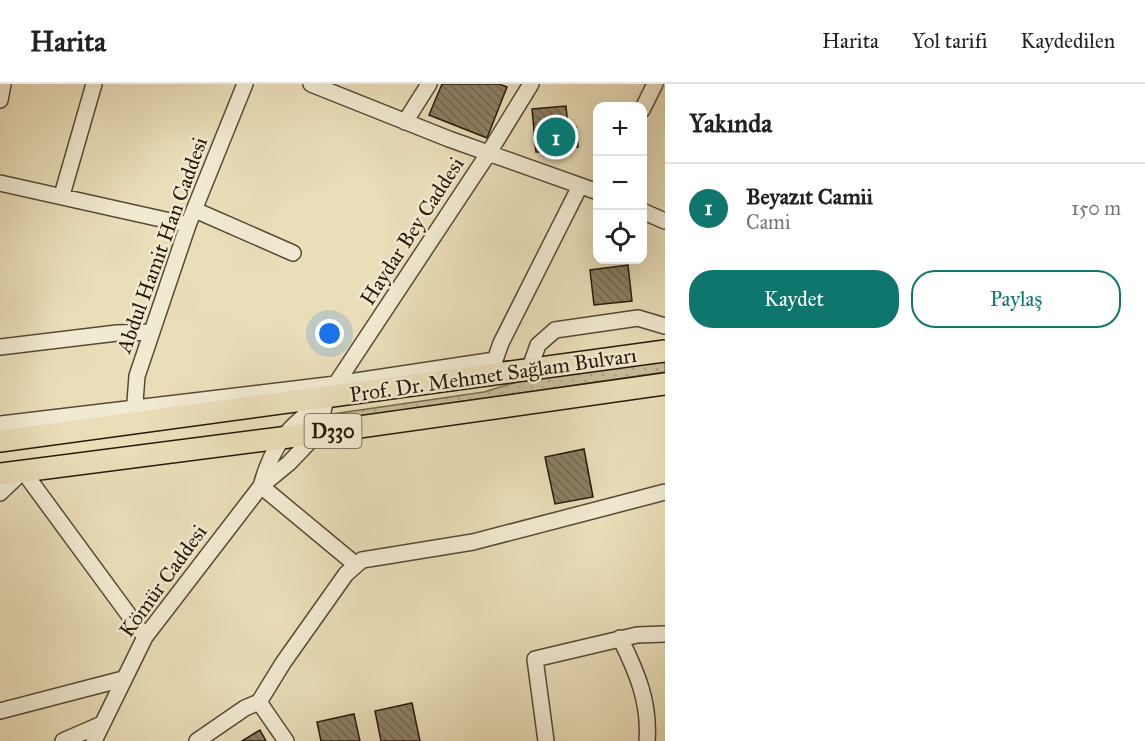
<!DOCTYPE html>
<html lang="tr">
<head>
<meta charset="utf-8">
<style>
	body { margin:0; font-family:"IM FELL Great Primer",serif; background:#f6f6f6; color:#222 }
	.controls { position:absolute; right:18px; top:18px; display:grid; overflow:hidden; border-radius:12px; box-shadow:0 6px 24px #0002 }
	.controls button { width:54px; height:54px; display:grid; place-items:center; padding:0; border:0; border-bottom:2px solid #e0e0e0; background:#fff; color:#222; font:30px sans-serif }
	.you { position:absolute; left:330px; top:250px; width:21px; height:21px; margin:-15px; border:4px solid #fff; border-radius:50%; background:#1a73e8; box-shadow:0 0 0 9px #1a73e833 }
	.badge { display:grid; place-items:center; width:39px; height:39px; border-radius:50%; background:#0f766e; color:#fff; font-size:20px; font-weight:700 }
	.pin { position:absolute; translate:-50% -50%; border:3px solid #fff; box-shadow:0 2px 6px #0006 }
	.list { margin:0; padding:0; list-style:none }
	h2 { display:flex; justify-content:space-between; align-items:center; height:78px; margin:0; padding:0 24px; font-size:26px }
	h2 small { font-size:20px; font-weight:400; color:#767676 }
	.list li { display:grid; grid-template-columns:39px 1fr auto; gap:18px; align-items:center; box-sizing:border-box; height:90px; padding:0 24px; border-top:2px solid #e0e0e0 }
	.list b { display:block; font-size:22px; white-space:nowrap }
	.list p { margin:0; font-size:20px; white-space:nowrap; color:#767676 }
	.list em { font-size:20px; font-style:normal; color:#767676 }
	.actions { display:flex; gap:12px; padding:18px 24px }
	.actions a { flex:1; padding:14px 0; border:2px solid #0f766e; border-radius:24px; text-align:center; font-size:21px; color:#0f766e }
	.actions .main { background:#0f766e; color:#fff }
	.icon { flex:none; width:33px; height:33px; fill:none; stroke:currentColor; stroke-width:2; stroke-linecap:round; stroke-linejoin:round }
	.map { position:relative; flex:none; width:665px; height:657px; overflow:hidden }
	header { display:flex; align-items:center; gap:36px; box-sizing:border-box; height:84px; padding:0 30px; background:#fff; border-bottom:2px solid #e0e0e0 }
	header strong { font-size:28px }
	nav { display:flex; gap:33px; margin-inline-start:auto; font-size:21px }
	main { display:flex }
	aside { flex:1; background:#fff }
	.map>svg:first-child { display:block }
</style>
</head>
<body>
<header>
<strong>Harita</strong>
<nav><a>Harita</a><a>Yol tarifi</a><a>Kaydedilen</a></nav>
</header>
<main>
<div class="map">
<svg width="665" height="657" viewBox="0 0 665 657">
	<defs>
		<pattern id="grass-dots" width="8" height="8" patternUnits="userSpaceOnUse" patternTransform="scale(1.5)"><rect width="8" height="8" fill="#c9bd9b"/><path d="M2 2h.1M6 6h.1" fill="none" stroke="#aca284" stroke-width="1.8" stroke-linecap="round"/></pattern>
		<pattern id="building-back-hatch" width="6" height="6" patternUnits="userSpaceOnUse" patternTransform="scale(1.5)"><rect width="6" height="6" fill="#8c7f64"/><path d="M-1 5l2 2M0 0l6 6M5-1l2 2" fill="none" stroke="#726750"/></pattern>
	</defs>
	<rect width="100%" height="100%" fill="#eadeb9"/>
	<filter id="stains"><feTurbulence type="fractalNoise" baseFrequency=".00333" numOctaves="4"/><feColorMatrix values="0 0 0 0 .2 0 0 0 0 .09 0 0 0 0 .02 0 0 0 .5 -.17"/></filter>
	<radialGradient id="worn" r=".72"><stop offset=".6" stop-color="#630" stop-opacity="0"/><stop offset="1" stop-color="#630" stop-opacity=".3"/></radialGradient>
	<path fill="url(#grass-dots)" stroke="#786b52" stroke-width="1.5" d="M665,277V288L334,336L333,330L484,308L520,297Z"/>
	<path fill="url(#building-back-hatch)" stroke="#261908" stroke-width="1.5" d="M442,0H499L507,3L487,54L429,31Z
		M566,22L568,43H576L578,63L557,65L558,70L544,72L542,68H536L532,25Z
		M628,181L632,217L594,221L590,186Z
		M584,365L593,413L555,420L545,373Z
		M412,619L420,657H381L375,627Z
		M354,630L360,657H321L317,638Z
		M260,646L266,657H242Z"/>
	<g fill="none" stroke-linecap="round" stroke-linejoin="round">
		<g stroke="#574a34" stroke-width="18">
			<path id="minor" d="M311,0L449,55L598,108
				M0,16L3,0
				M642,26L655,0
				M405,38L429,0
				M0,99L188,141
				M62,111L94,0
				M195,126L293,169
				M642,127L665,137
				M0,263L117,249L152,248
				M495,286V276L501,259L580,102
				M529,286L538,261L555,246L638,234L665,242
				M134,331L137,292L188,141L245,0
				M0,340L336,300L495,276
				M261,402L355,480
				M261,402C273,358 290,341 326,315
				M0,409L23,387L145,553
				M620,554C637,588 650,619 647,657
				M259,618L283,579L346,490L362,476L473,458L665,408
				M259,618L286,657
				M0,627L123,595
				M63,657L102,640
				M94,657L145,553L261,402L289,379L309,358L321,336L326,315L488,70L531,0
				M197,657L245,624L259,618
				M546,657L535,575L637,551L665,550"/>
		</g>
		<g stroke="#261908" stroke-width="24">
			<path id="highway" d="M0,357L665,267
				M0,390L281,354L665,300"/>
		</g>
		<use href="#minor" stroke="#f1ead2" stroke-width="15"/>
		<use href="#highway" stroke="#eadeb9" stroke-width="21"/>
	</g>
	<g text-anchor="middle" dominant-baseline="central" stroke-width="5" stroke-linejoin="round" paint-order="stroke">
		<rect fill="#f1ead2" stroke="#635845" stroke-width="1.5" x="304.5" y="330" width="57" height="34" rx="4.5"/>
		<g font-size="20" font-weight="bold" fill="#261908">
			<text x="333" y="347">D330</text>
		</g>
		<g font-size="21" fill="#261908" stroke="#f1ead2">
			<text transform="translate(412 147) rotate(-57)">Haydar Bey Caddesi</text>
			<text transform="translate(162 161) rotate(-70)">Abdul Hamit Han Caddesi</text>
			<text transform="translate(493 291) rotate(-8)">Prof. Dr. Mehmet Sağlam Bulvarı</text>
			<text transform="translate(163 497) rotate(-54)">Kömür Caddesi</text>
		</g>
	</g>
	<rect width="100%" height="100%" filter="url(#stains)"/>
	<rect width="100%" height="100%" fill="url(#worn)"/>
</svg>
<div class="controls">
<button>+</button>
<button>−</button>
<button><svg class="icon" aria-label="locate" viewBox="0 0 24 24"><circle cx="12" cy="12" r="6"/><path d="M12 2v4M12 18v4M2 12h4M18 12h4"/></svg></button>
</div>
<div class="you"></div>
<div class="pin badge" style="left:556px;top:53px">1</div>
</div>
<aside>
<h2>Yakında<small></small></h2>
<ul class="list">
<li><span class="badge">1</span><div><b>Beyazıt Camii</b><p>Cami</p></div><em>150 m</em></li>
</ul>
<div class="actions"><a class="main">Kaydet</a><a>Paylaş</a></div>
</aside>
</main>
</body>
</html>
